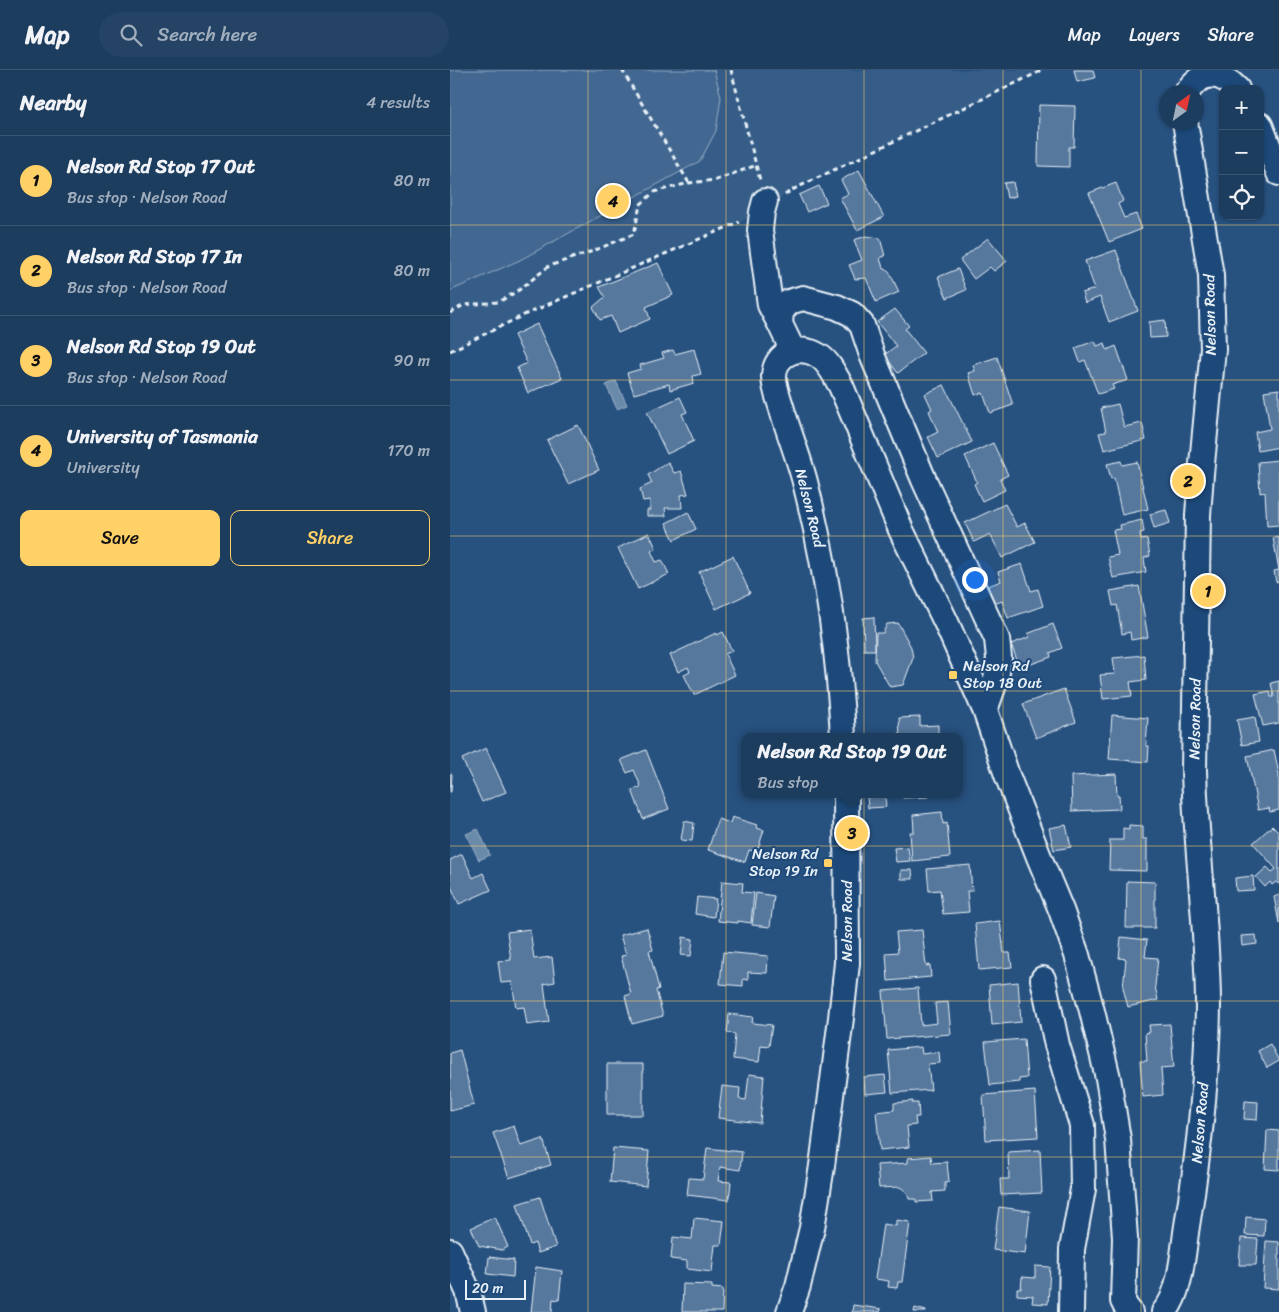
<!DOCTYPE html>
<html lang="en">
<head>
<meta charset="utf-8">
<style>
	body { margin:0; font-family:Sriracha,sans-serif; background:#254465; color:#f1f3f6 }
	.controls { position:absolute; right:15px; top:15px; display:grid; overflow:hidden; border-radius:10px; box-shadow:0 1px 4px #0004 }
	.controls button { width:45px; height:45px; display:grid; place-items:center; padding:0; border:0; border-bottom:1px solid #3b5674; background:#1d3d5f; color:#f1f3f6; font:25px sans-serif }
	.compass { position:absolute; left:709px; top:15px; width:45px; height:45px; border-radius:50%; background:#1d3d5f; box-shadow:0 1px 4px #0004; rotate:33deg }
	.scale { position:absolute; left:15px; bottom:12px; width:61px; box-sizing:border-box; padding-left:5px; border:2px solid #e8f1f8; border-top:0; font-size:14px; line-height:18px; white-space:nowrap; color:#e8f1f8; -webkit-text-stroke:4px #1f4a7a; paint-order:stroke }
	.you { position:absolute; left:524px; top:509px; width:18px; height:18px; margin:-12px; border:4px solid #fff; border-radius:50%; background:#1a73e8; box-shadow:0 0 0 8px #1a73e833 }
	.badge { display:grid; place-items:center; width:32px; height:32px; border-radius:50%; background:#ffd166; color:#111; font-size:16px; font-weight:700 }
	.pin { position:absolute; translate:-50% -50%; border:2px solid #fff; box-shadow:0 1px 5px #0006 }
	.popup { position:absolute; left:291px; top:663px; width:222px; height:65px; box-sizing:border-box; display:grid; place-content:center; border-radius:10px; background:#1d3d5f; filter:drop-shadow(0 1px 4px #0005); font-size:16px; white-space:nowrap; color:#a0aebd }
	.popup b { font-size:19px; color:#f1f3f6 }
	.popup::after { content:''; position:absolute; left:50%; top:100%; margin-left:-10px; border:10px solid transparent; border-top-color:#1d3d5f }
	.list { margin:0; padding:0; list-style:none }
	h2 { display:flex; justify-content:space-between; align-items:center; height:65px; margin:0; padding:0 20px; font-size:21px }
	h2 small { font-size:16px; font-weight:400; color:#a0aebd }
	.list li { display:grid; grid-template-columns:32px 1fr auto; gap:15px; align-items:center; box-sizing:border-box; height:90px; padding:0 20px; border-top:1px solid #3b5674 }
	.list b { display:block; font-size:19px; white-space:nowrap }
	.list p { margin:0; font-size:16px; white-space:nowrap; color:#a0aebd }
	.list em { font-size:16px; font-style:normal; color:#a0aebd }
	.actions { display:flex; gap:10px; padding:15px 20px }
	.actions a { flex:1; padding:11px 0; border:1px solid #ffd166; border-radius:10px; text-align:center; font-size:18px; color:#ffd166 }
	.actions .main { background:#ffd166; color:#111 }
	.icon { flex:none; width:28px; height:28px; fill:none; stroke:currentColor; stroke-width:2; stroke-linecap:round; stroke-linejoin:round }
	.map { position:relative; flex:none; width:829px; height:1242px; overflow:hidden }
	header { display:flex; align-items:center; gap:30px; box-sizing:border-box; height:70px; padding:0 25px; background:#1d3d5f; border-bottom:1px solid #3b5674 }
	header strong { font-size:24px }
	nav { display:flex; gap:28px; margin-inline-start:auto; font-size:18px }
	.search { width:350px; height:45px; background:#254465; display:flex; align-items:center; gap:12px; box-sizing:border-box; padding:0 18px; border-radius:28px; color:#a0aebd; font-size:19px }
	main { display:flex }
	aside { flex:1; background:#1d3d5f }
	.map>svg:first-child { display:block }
</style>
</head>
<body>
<header>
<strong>Map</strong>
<div class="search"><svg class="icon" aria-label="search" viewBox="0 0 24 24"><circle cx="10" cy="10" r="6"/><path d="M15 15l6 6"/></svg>Search here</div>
<nav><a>Map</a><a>Layers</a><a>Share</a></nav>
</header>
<main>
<aside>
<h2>Nearby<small>4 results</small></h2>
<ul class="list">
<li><span class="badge">1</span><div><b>Nelson Rd Stop 17 Out</b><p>Bus stop · Nelson Road</p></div><em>80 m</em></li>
<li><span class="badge">2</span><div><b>Nelson Rd Stop 17 In</b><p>Bus stop · Nelson Road</p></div><em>80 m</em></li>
<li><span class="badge">3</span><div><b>Nelson Rd Stop 19 Out</b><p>Bus stop · Nelson Road</p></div><em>90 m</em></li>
<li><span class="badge">4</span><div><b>University of Tasmania</b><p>University</p></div><em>170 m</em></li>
</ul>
<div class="actions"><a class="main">Save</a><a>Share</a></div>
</aside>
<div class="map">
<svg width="829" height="1242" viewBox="0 0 829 1242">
	<rect width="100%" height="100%" fill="#27517f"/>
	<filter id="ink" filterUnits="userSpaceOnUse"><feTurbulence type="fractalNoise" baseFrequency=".02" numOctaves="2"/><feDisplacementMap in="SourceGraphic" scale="10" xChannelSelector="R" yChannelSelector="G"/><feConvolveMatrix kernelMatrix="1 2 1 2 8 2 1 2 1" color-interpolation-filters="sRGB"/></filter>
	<g filter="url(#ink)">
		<path fill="#355d88" d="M0,0H593L342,120L312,142L76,244L0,281Z"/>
		<path fill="#436891" stroke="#96acc4" d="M0,0H264L271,27L266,61L250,91L70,190L0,221Z"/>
		<path fill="#6b8aaa" stroke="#9db3c9" d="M166,311L177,335L167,339L156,315Z
			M28,759L40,785L29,790L16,764Z"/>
		<path fill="#57789d" stroke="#e8f1f8" d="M624,0H643L645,8L627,12Z
			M589,35L625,36L624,77H619V97L588,96Z
			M409,100L434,147L407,160L390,128L398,124L391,110Z
			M563,112L566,126L557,128L554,113Z
			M666,113L673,131L668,134L674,148L686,144L692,159L659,172L639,123Z
			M369,116L377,133L357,142L349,125Z
			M416,166L430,168L435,186L430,188L433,198L439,201L449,222L426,232L416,208L405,209L399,195L412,190L404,170Z
			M538,168L557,191L544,201L540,197L524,209L510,190Z
			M666,180L688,241L659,252L650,227L635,233L632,223L645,219L635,191Z
			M208,193L223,225L196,237L200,249L168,263L161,246L150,250L143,237L155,227L149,217Z
			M508,199L516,220L497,228L488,207Z
			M445,239L459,256L455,259L474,283L448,303L434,285L446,276L427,252Z
			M715,250L716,267L700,268L699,252Z
			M87,254L112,308L78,323L67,298L77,293L64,265Z
			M645,271L647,276L655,273L657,280L666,276L678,310L662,315L664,319L648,324L635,290L630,292L625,278Z
			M244,279L251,304L243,306L244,313L220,320L219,314L184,324L177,303L191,299L190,295L214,288L212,283L223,280L225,284Z
			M547,287L563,335L540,343L533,323L525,325L518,303L525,301L523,295Z
			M494,315L522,372L488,388L478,367L488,362L479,341L482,339L475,324Z
			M829,319V377L808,381L805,362L820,359L814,321Z
			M230,327L237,342L232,344L244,371L217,384L197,342Z
			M668,334L674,357L692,353L696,370L654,380L649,363L656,362L651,338Z
			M128,355L149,400L118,414L97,370Z
			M543,373L558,405L550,409L555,420L532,431L524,414L527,412L515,386Z
			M829,390V455L817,456L815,422L810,423L808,392Z
			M671,391L672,395L687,392L698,439L672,445L664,408L661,409L657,394Z
			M218,392L224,403L231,401L238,424L231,425L232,438H215L216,446H197V440H200V430L193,431L190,419L202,413L198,405Z
			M555,434L567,457L575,453L585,472L552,488L540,464L524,472L515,453Z
			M716,440L720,453L704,458L700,444Z
			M238,442L246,459L224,470L216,453Z
			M692,450L694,462L690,463L691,470L697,469L700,486L694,488L696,502L663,508L658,487L668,485L663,460L671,459L670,455Z
			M199,463L206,478L201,481L206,492L212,490L219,504L188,519L168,478Z
			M829,467V511L826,512L824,501L829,500L823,468Z
			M283,486L300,523L266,539L249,502Z
			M572,494L581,521L588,519L593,536L558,548L552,531L544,534L538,516L551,511L548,502Z
			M689,516L698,567L681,570L680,562L672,564L667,535L663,536L660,521Z
			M424,547L425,580H414L413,548Z
			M448,553L461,577L463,588L453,615L440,617L425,591L426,563H433L437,554Z
			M603,554L612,578L600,583L601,587L570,598L561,574L580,567L577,564Z
			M273,562L282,581L275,584L285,605L244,625L234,605L240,602L238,597L228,602L220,585L266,563L267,565Z
			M694,585L696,610L680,612L682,626L653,629L650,605L665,604L663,588Z
			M829,611V653L813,656L805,624L820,621L821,627H824L821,613Z
			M614,619L626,652L586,668L573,634Z
			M662,645L698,648L696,676H699L698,692L659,689Z
			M470,647V656L488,655V667H450L449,648Z
			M805,647L809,672L792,675L787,650Z
			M36,678L56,722L32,732L12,689Z
			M196,680L219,739L193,749L182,720L191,717L184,700L177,703L171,690Z
			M824,680L829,704V740L820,742L819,738L808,740L797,686Z
			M0,704H2L1,722H0Z
			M666,704L667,725H669L670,739L622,741L621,706Z
			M452,724H478V727L453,728Z
			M435,726L436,737L418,738L417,727Z
			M492,742L493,754L497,753L500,787L462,791L460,762H464L463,745Z
			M282,747L307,755L306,758L314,760L307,782L299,780L295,792L258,780L268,749L280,753Z
			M234,751L244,753L242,771L231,770Z
			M616,755L621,777L604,780L599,758Z
			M679,755L693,756V769H697V801L659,800L660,770H673V758L679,759Z
			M822,756L829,763V814L826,812L822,815L820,812L815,817L806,807L817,797L822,802L826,799L803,773Z
			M458,777L460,791L446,792L444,778Z
			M12,784L23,808L33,803L41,820L9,834L0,814V790Z
			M520,795L522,821H517L519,842L493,844L490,820L479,821L477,799Z
			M451,800H462L463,809H451Z
			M803,806L804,820L786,821L785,808Z
			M272,811L293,813L292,822L304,823L301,853L288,851V853L268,851Z
			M677,811L705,812V858H676Z
			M306,823L324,826L320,857L302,855Z
			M829,825V853L824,827Z
			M247,827L266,829L264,847L245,844Z
			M550,851L554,883H560L562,897L529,900L525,854Z
			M197,858L203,880L199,881L209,919L206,920L213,946L182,954L175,926L181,924L171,886L176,885L170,865Z
			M80,859L84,889L102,887L105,912L94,914L99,952L77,955L74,937L66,938L62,912L51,913L48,891L61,890L57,862Z
			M472,860L476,896L480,895L481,907L438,911L436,883L448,882L446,862Z
			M806,865L807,874L792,876L791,866Z
			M233,867L243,869L241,886L231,885Z
			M671,867L697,870L695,887L708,888L705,916L708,930L678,937L673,918L676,889L669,888Z
			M273,882L318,886L317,903L298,902V910L293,909V916L270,914Z
			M568,912L571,952L542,955L539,915Z
			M468,918L471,955L487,953L485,933L498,932L501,964L437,969L433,921Z
			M279,944L303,947L302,953L322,955L319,976L311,975L309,992L283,989L285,964L277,963Z
			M720,954L724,997L711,998L713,1025L693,1027L690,991H697L695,963L700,962L699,955Z
			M574,969L577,1008L569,1009V1012L540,1015L535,972Z
			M820,974L829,991L817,998L808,981Z
			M471,977L472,984L489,982L490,993L478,994L481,1020L442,1023L438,980Z
			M10,980L24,1035L0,1041V983Z
			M157,994H193V1045H157Z
			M299,1004L314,1006L310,1053L268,1048L272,1016L290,1018L289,1029L296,1030Z
			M435,1005L437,1022L415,1024L414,1007Z
			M585,1021L588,1067L536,1070L533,1025Z
			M463,1031L462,1033H468L469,1047H465L466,1055L457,1056L459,1077L430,1080L426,1042L444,1040V1033Z
			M795,1031L808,1032L807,1050L794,1049Z
			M64,1056L71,1076L93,1069L101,1095L59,1108L43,1063Z
			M817,1060L829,1061V1100L815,1099Z
			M163,1078L199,1081L196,1116L160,1112Z
			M257,1078L292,1082L290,1100L270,1097L268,1111L281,1112L279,1130L237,1125L239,1108L253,1109Z
			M590,1080L592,1123L551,1125L550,1109H559L558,1082Z
			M481,1086L482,1093L497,1092L499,1112L495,1113V1121L482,1122L483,1131L466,1132V1129H459L457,1122L450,1117L429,1118L427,1095L458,1093V1088Z
			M90,1127L106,1177L88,1183L85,1173L80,1175L67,1134Z
			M549,1137L580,1141L575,1184L543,1180Z
			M45,1147L58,1177L52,1180L29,1176L21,1158Z
			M796,1147L815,1149L814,1166L795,1165Z
			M244,1148L274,1151L271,1175H265L262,1202L237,1199V1191L221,1189L223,1167L242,1169Z
			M446,1150L460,1152L452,1212H448L447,1218L438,1217L439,1211L425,1209L433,1154L446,1156Z
			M791,1168L808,1169L806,1195H789Z
			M816,1171L829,1172V1219L813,1218Z
			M39,1187L64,1190L63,1207L37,1204Z
			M585,1196L600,1197L598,1234L582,1233L583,1226L567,1225V1219H571L572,1207L585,1208Z
			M86,1197L112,1201L109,1230L103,1229L102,1242H81Z
			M233,1214L262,1215V1218L273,1219L272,1242H232Z
			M403,1235L431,1239L430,1242H402Z
			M465,1238L476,1241V1242H464Z"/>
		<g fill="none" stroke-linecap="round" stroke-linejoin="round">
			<g stroke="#e8f1f8" stroke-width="28">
				<path id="minor" d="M737,22C751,1 769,0 787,19
					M810,55L829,103
					M315,131L312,142L310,160L320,235L330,254
					M343,281L330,254L331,242L339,232L353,228L387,237L402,244L412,255L422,285L474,410L547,569L549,588L546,609L535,640
					M393,667C389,581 376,496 355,412C349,389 340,366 333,343C330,331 324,319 324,306C325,282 350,274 369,286C380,293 385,306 391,316L451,460L496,552L535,640L557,705L589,787L611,840L627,885L642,941L658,1008L668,1069L675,1168L673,1231L676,1237L680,1242
					M593,909L607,975L632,1055L633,1119L622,1179L621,1242
					M0,1181L18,1221L23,1242
					M339,1242L348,1216L362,1158L372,1096L391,948L397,893L396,724
					M714,1242C731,1224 733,1181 737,1156C749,1081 758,1005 758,930C757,853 746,777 744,700L748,445L751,404L763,279L761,205L735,52"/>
			</g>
			<path stroke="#e8f1f8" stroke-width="3" stroke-dasharray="5 4" stroke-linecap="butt" d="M172,0L239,113
				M281,0L310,110
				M335,125L342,120L593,0
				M0,243L14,235L49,232L69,220L99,196L143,181L184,164L190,135L204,122L239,113L266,110L307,95
				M0,281L76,244L289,152"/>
			<use href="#minor" stroke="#1f4a7a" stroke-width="24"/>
		</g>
	</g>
	<path fill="none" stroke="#ffd166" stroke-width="1" stroke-opacity="0.55" d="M138,0V1242M276,0V1242M414,0V1242M553,0V1242M691,0V1242M0,155H829M0,310H829M0,466H829M0,621H829M0,776H829M0,931H829M0,1087H829"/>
	<g fill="#ffd166" stroke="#1f4a7a" stroke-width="2">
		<rect x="498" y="600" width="10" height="10" rx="2.5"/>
		<rect x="373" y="788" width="10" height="10" rx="2.5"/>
	</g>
	<g text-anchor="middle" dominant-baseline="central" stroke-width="4" stroke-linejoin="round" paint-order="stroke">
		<g font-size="15" fill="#e8f1f8" stroke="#1f4a7a">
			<text transform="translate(760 245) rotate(-91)">Nelson Road</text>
			<text transform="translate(360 438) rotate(76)">Nelson Road</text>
			<text transform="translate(745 649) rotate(-89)">Nelson Road</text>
			<text transform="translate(397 851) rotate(-90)">Nelson Road</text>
			<text transform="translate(750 1053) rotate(-85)">Nelson Road</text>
		</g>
		<g font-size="15" fill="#e8f1f8" stroke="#1f4a7a" text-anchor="start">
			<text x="513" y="596">Nelson Rd<tspan x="513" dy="17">Stop 18 Out</tspan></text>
			<text x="368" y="784" text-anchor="end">Nelson Rd<tspan x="368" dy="17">Stop 19 In</tspan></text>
		</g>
	</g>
</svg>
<div class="controls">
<button>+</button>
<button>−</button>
<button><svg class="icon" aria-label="locate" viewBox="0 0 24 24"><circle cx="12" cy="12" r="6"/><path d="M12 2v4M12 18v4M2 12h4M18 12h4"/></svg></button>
</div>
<svg class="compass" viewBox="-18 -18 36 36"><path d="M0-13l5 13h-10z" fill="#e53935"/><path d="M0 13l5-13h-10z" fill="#a0aebd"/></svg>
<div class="scale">20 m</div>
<div class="you"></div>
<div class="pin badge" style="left:758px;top:521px">1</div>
<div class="pin badge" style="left:738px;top:411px">2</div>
<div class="pin badge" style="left:402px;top:763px">3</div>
<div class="popup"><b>Nelson Rd Stop 19 Out</b>Bus stop</div>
<div class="pin badge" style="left:163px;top:131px">4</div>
</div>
</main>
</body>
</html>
